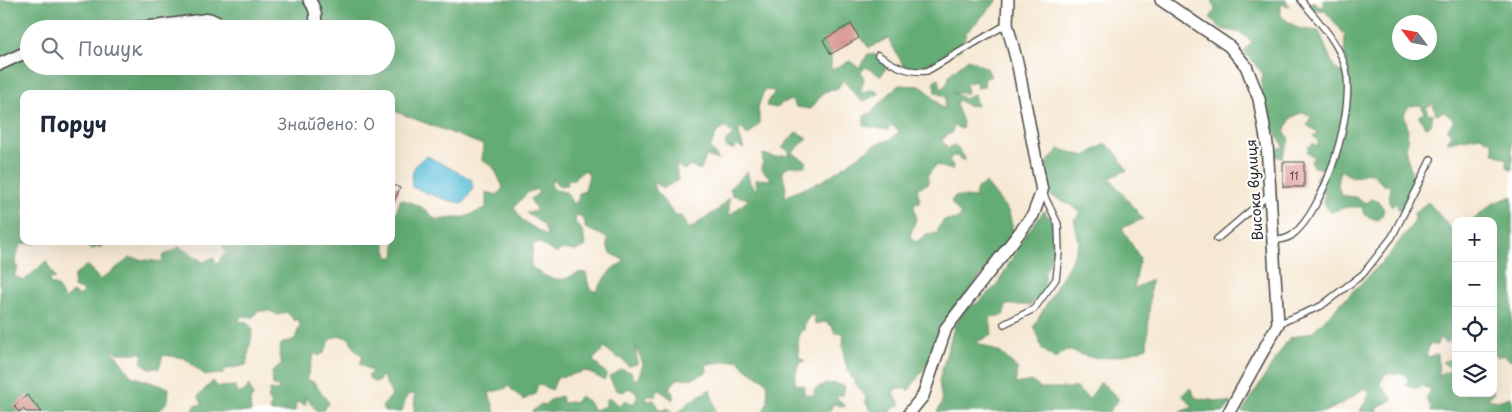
<!DOCTYPE html>
<html lang="uk">
<head>
<meta charset="utf-8">
<style>
	body { margin:0; font-family:"Playpen Sans",sans-serif; background:#f2f2f3; color:#1f2937 }
	.controls { position:absolute; right:15px; bottom:15px; display:grid; overflow:hidden; border-radius:10px; box-shadow:0 5px 20px #0002 }
	.controls button { width:45px; height:45px; display:grid; place-items:center; padding:0; border:0; border-bottom:1px solid #e0e1e3; background:#fff; color:#1f2937; font:25px sans-serif }
	.compass { position:absolute; left:1392px; top:15px; width:45px; height:45px; border-radius:50%; background:#fff; box-shadow:0 5px 20px #0002; rotate:302deg }
	.list { margin:0; padding:0; list-style:none }
	h2 { display:flex; justify-content:space-between; align-items:center; height:65px; margin:0; padding:0 20px; font-size:21px }
	h2 small { font-size:16px; font-weight:400; color:#747a83 }
	.icon { flex:none; width:28px; height:28px; fill:none; stroke:currentColor; stroke-width:2; stroke-linecap:round; stroke-linejoin:round }
	.map { position:relative; flex:none; width:1512px; height:412px; overflow:hidden }
	.search { position:absolute; background:#fff; box-shadow:0 5px 20px #0002; left:20px; top:20px; width:375px; height:55px; display:flex; align-items:center; gap:12px; box-sizing:border-box; padding:0 18px; border-radius:28px; color:#747a83; font-size:19px }
	.panel { position:absolute; background:#fff; box-shadow:0 5px 20px #0002; left:20px; top:90px; width:375px; height:155px; border-radius:10px }
	.map>svg:first-child { display:block }
</style>
</head>
<body>
<div class="map">
<svg width="1512" height="412" viewBox="0 0 1512 412">
	<rect width="100%" height="100%" fill="#fff"/>
	<filter id="ink" filterUnits="userSpaceOnUse"><feTurbulence type="fractalNoise" baseFrequency=".02" numOctaves="2"/><feDisplacementMap in="SourceGraphic" scale="10" xChannelSelector="R" yChannelSelector="G"/><feConvolveMatrix kernelMatrix="1 2 1 2 8 2 1 2 1" color-interpolation-filters="sRGB"/></filter>
	<filter id="wash" filterUnits="userSpaceOnUse"><feTurbulence type="fractalNoise" baseFrequency=".0096" numOctaves="4" result="noise"/><feDisplacementMap in="SourceGraphic" scale="20" xChannelSelector="R" yChannelSelector="G"/><feGaussianBlur stdDeviation="1.12" result="paint"/><feColorMatrix in="noise" values="0 0 0 0 0 0 0 0 0 0 0 0 0 0 0 0 0 1.4 0 .05"/><feComposite in="paint" operator="in"/></filter>
	<g filter="url(#wash)">
		<rect width="100%" height="100%" fill="#f6e8d3"/>
		<path fill="#64ac74" stroke="#486c50" fill-rule="evenodd" d="M0,0H998L966,33L961,49L920,68L903,65L888,38L869,48L851,24L823,40L831,54V70L850,61L859,68L868,54H874L886,64L885,70L881,76L866,67L861,72L864,79L860,93L874,89L879,94L862,102L843,80L838,88L824,92L811,109L796,107L792,100L782,103L777,108L766,106L775,91L764,90L758,108L760,123L748,136L740,126L739,134L744,149L737,145L734,149L727,148L725,142L733,135L726,127L717,132L710,148L719,160L706,156L701,170L690,166L684,170L676,165L678,180L664,188L652,181L655,189L675,216H681L689,229L719,209L729,197V216L749,199L732,195L730,188L747,171L750,183L757,191L756,179L772,180L762,170L763,154L774,157L790,155L788,150L782,148L796,132L808,138L792,153L807,162L805,166H789L782,171L786,188L784,197L824,180L878,143L889,140L900,131L890,125L888,130L864,126V116L871,113L898,85L922,86L944,109L946,97L935,92L934,81L938,78L941,89L947,84L950,74L968,59L987,68L991,77L985,78L984,87L977,88L976,81L966,84L967,93H954L965,99L974,94L977,106L966,105L958,100L956,104L963,122L962,129L954,126L951,134L948,133L945,138L941,139L949,150L951,146L955,145L965,158L964,161L957,156H952L949,161L953,165L952,170L936,165L928,175V184L917,188L920,202L914,204L916,219L910,236L916,242L927,234L938,233V228L944,220L960,219V214L951,202L955,196L975,198L977,188L986,183L1009,212L1014,235L940,327L930,360L909,390L896,388L893,393L901,405L891,409L890,412H872L866,403V397C849,377 840,360 844,333H835L832,326L825,322L815,324L814,315L810,316L805,323L804,330L800,331L798,343L799,357L805,361L799,362L795,377V384L805,386L804,394L814,396V390C825,383 834,381 845,387L843,395L836,396L845,407L833,404L829,412H765L763,411L768,401L767,382L744,367L738,360L706,364L707,372L694,378L677,379L669,388L673,394V400L658,389L656,396H647L646,401L654,400L661,411L668,408L672,412H531L541,404L546,405L550,400L561,396L563,403L576,401L580,396L588,401L594,410L606,406V400L610,398L620,406L625,400L633,404L637,399V393L629,388L623,392L616,390L609,377L622,369L631,372L634,380L638,378L643,364L636,346L637,364L628,366L621,358H618L605,348L593,360L607,374L604,380L586,371L557,378L552,390L538,384L535,394L523,400L507,385V388L489,393L495,412H414L415,394L407,395L402,412H385L382,407L392,395L382,375L379,381L373,382L368,376L372,372L360,364L363,356L356,351L349,338L340,336L331,338L324,353L318,356L315,352L306,380L314,382L329,403L324,410L317,411L305,396L306,405L296,402L295,411L293,412H272L269,409L272,404L268,401L270,390L279,391V388L273,385L272,372L282,363L279,355L281,344L295,339L300,324L298,319L295,321L286,312L278,315L270,311H258L253,317L243,316L238,321L246,322L253,329L246,365L223,370L224,374L205,375L184,358L163,355L159,368H149L141,362L143,353H118L110,347L131,376L169,388L168,401L159,411L0,412ZM29,29H386V66H29ZM24,94H391V110L483,145L482,160L494,168L503,187L498,195L486,192V208L465,217L437,220L420,206L401,199L393,221L396,235L394,257H388L384,241H222L226,254L222,256L218,264L213,258L203,262L179,247L163,256L162,262L130,258L100,280L87,265L74,276L73,287L84,291L79,296L72,292L65,300L57,286L50,284L49,279L55,278L46,261L24,281L14,276L18,268L15,264C19,251 16,240 35,244L38,241H24ZM586,170L589,175L585,191L579,193L578,200L573,204L566,192L555,190L551,185L553,178L558,186L568,185L567,180H573L577,175ZM538,189V194L530,199L537,211L526,213L543,224L548,237L522,220L514,207L528,192ZM576,214L585,221V228L608,238L607,243L609,252L625,261L611,270L595,292L589,287L586,273C576,271 573,277 564,279C551,281 540,274 531,266L533,244L539,243L557,254L561,249L575,251L585,247C584,236 584,229 575,223Z
			M1212,0H1286L1289,6L1281,4V16L1297,28L1319,31L1333,65L1342,74L1347,63L1344,55L1345,35L1325,11L1312,10L1311,2H1315L1318,7L1325,6L1323,0H1512V170L1507,167V159L1493,153L1494,150L1491,140H1487L1480,136L1447,142L1452,135L1447,130L1454,120L1444,112L1436,114L1433,104L1426,107L1428,115L1433,114L1431,125L1425,127L1419,116L1424,113L1421,105L1409,106L1404,114L1408,129L1406,153L1415,185L1403,210H1399L1396,203L1392,207C1385,198 1390,194 1390,185H1383L1372,173H1365C1356,180 1349,176 1340,170L1338,186L1341,195L1355,197L1366,203L1371,199L1379,202L1384,209L1382,216L1377,220L1364,215L1362,207H1347L1330,212L1323,201L1325,194L1321,192L1315,178L1325,169L1313,167L1311,160L1315,158L1307,152L1309,146H1311L1313,143L1318,146V141L1313,136L1319,133L1307,125L1311,116L1303,112L1291,118L1284,132L1290,138L1282,158L1275,156L1274,152L1284,146C1270,127 1256,99 1263,74L1244,51L1252,42L1241,33L1222,29L1210,18L1215,10ZM1400,22H1430V52H1400Z
			M1105,144L1115,151L1127,170L1110,178L1143,219L1122,228L1140,258L1134,289L1151,280L1147,347C1130,354 1108,360 1089,357C1081,355 1074,351 1066,350L1055,359L1042,349L1034,326L1069,265L1079,243L1074,219L1081,214L1070,205L1050,195L1046,163L1059,149L1085,156Z
			M1512,196V360L1511,361L1504,355L1497,357L1493,354V221H1472L1492,204Z
			M1428,202L1456,234V337L1446,343L1439,338L1437,346L1430,343L1426,357L1438,354L1439,377L1441,374L1454,370L1442,362L1456,357V393H1493V390L1494,392L1488,399L1497,401L1511,397L1512,412H1431V407L1426,399L1431,390L1423,386L1415,388L1405,385L1408,379L1402,373L1385,374L1380,384L1393,399L1380,406L1376,412L1360,411L1370,393L1364,388L1347,401L1325,412H1242L1289,338L1312,332L1388,256L1415,221L1414,213Z
			M1044,211L1052,221L1055,245L1051,259L1044,273L1045,290L1031,305H1006L1004,315L990,317L992,335L976,342L1001,353L1018,369L1015,384L1032,381L1040,388H1076L1089,399L1101,382L1119,399L1109,412H937L942,403L939,380L954,327L966,308L976,304L997,285L1026,234Z
			M87,241H107V244L102,242L101,248L97,246L93,250L86,246Z
			M213,381L218,387L235,386L238,394L245,391L249,385L253,396L250,401L251,412H193L195,405H203L198,396Z
			M1190,388L1196,398L1231,403L1224,412H1180L1193,407L1182,395Z
			M710,389L716,412H679L688,403Z"/>
		<path fill="#59bed8" stroke="#427482" d="M427,156L471,179L473,188L464,203C445,202 430,193 412,187C411,172 414,163 427,156Z"/>
		<g id="blocks">
			<path fill="#d8948f" d="M851,24L859,38L831,54L823,40Z
				M1283,162H1304V187H1283Z
				M391,184L400,188L391,208Z
				M27,395L42,412H26L23,409L19,412L14,406Z"/>
		</g>
	</g>
	<g filter="url(#ink)">
		<use href="#blocks" fill-opacity="0" stroke="#494744" stroke-width="1"/>
		<g fill="none" stroke-linecap="round" stroke-linejoin="round">
			<g stroke="#494744" stroke-width="8">
				<path id="lane" d="M878,55C895,66 907,73 927,71L1007,24
					M1217,239L1270,194
					M1273,242C1278,240 1286,239 1291,236C1325,212 1357,106 1345,66C1337,40 1318,21 1301,0
					M1004,324L1034,309L1056,279L1059,253L1058,224L1043,193
					M1278,324L1321,306L1363,274L1392,237L1431,159"/>
			</g>
			<g stroke="#494744" stroke-width="14">
				<path id="street" d="M309,0C316,8 317,19 314,29
					M1161,0L1229,46L1246,66L1259,99L1267,144L1278,324L1229,412
					M114,29L158,26L210,19L231,29
					M0,64L29,51
					M910,412L923,396L946,328L1033,215L1042,191L1018,66L1007,24L1008,0"/>
			</g>
			<use href="#lane" stroke="#fff" stroke-width="5.5"/>
			<use href="#street" stroke="#fff" stroke-width="11"/>
		</g>
	</g>
	<g text-anchor="middle" dominant-baseline="central" stroke-width="4.5" stroke-linejoin="round" paint-order="stroke">
		<g font-size="11" fill="#564544">
			<text x="1294" y="175">11</text>
		</g>
		<g font-size="14" fill="#2b2b2b" stroke="#fff">
			<text transform="translate(1254 190) rotate(-94)">Висока вулиця</text>
		</g>
	</g>
</svg>
<div class="controls">
<button>+</button>
<button>−</button>
<button><svg class="icon" aria-label="locate" viewBox="0 0 24 24"><circle cx="12" cy="12" r="6"/><path d="M12 2v4M12 18v4M2 12h4M18 12h4"/></svg></button>
<button><svg class="icon" aria-label="layers" viewBox="0 0 24 24"><path d="M12 4l9 5-9 5-9-5zM3 14l9 5 9-5"/></svg></button>
</div>
<svg class="compass" viewBox="-18 -18 36 36"><path d="M0-13l5 13h-10z" fill="#e53935"/><path d="M0 13l5-13h-10z" fill="#747a83"/></svg>
<div class="search"><svg class="icon" aria-label="search" viewBox="0 0 24 24"><circle cx="10" cy="10" r="6"/><path d="M15 15l6 6"/></svg>Пошук</div>
<section class="panel">
<h2>Поруч<small>Знайдено: 0</small></h2>
<ul class="list">
</ul>
</section>
</div>
</body>
</html>
